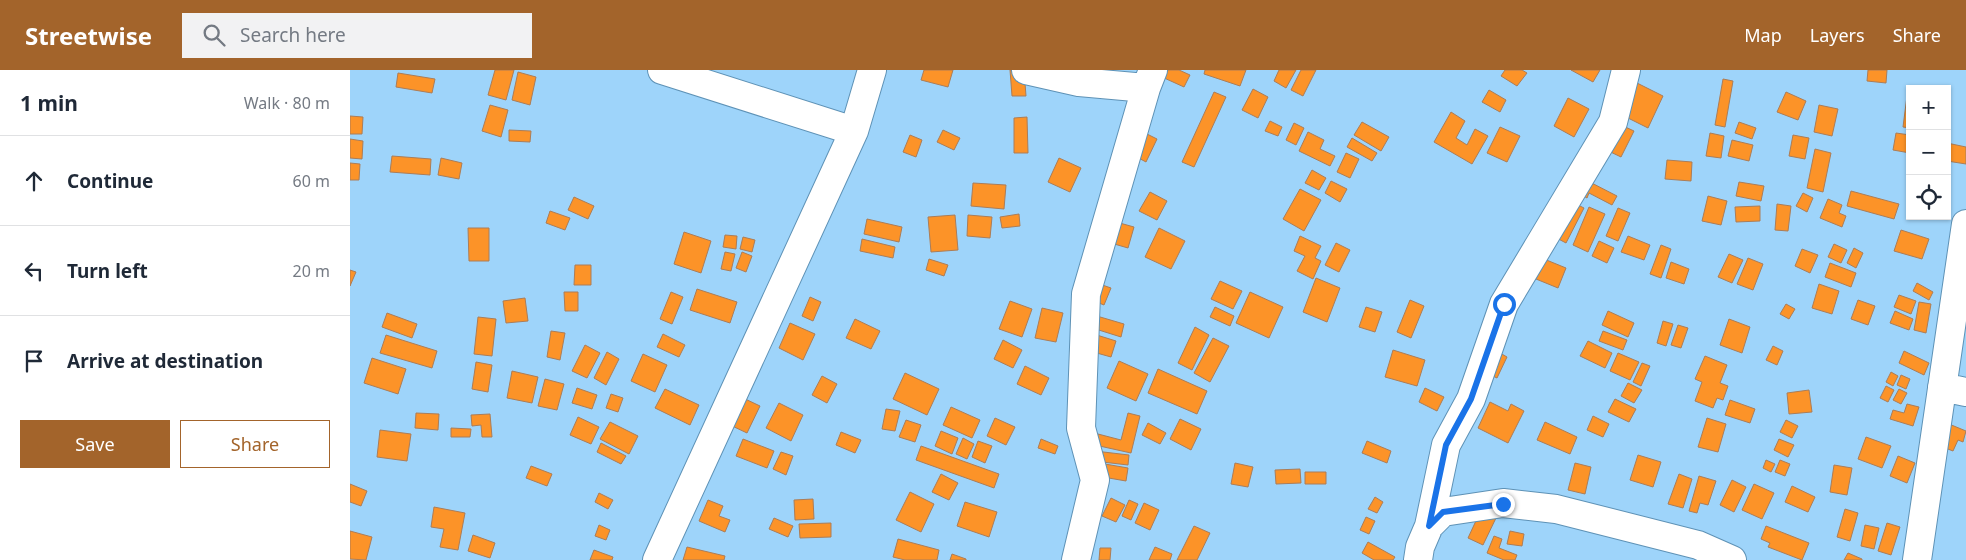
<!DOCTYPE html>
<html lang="en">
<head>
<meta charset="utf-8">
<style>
	body { margin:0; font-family:"Noto Sans",sans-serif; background:#f2f2f3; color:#1f2937 }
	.controls { position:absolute; right:15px; top:15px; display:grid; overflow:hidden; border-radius:0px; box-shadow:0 1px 4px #0004 }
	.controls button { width:45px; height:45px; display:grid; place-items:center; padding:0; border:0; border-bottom:1px solid #e0e1e3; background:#fff; color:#1f2937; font:25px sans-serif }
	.stop { position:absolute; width:15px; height:15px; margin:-11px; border:4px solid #1a73e8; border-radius:50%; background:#fff }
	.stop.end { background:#1a73e8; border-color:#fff; box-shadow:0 1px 5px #0008 }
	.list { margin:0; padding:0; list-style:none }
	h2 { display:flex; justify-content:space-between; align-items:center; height:65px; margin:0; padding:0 20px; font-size:21px }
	h2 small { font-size:16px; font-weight:400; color:#747a83 }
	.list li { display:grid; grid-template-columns:32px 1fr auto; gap:15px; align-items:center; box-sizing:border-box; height:90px; padding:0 20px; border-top:1px solid #e0e1e3 }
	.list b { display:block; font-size:19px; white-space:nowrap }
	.list em { font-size:16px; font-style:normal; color:#747a83 }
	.actions { display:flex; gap:10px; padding:15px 20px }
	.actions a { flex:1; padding:11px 0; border:1px solid #a3642b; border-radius:0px; text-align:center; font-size:18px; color:#a3642b }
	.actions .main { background:#a3642b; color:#fff }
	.icon { flex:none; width:28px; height:28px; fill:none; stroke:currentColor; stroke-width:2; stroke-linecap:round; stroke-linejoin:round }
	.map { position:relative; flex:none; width:1616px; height:490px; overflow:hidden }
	header { display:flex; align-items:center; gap:30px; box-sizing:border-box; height:70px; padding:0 25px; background:#a3642b; color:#fff }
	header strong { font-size:24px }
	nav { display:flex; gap:28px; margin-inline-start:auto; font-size:18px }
	.search { width:350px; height:45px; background:#f2f2f3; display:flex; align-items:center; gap:12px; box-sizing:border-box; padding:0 18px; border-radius:0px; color:#747a83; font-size:19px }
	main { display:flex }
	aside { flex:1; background:#fff }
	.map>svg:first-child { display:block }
</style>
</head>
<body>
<header>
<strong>Streetwise</strong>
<div class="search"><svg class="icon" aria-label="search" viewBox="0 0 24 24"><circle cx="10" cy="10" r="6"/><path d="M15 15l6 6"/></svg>Search here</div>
<nav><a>Map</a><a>Layers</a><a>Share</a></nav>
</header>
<main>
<aside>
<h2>1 min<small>Walk · 80 m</small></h2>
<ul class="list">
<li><svg class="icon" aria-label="ahead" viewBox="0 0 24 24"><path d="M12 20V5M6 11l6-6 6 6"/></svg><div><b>Continue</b></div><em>60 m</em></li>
<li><svg class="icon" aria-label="left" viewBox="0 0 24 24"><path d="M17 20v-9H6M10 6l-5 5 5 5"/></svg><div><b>Turn left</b></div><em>20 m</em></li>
<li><svg class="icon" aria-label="arrive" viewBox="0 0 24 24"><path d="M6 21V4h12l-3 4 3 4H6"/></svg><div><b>Arrive at destination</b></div></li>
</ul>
<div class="actions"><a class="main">Save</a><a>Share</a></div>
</aside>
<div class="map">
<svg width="1616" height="490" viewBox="0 0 1616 490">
	<rect width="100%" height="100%" fill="#9ed4fa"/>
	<path fill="#fc9328" stroke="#ab7d58" d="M145,0H164L156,30L138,25Z
		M574,0H603L598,17L571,10Z
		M660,0H674L676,26H662Z
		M815,0H829L840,5L834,17L812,7Z
		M855,0H896L890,16L854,4Z
		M929,0H946L936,18L924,11Z
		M951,0H966L953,26L941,20Z
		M1155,0H1172L1177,3L1167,16L1151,6Z
		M1221,0H1250L1243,12Z
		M1518,0H1537L1536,13L1517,11Z
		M168,2L186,7L180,35L162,30Z
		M48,3L85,9L82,23L46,17Z
		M1373,9L1383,11L1375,57L1365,55Z
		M1281,10L1313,26L1298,58L1266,42Z
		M903,19L918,27L908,48L892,40Z
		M1139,20L1156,30L1150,42L1132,32Z
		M864,22L876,27L844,97L832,92Z
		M1436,22L1456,31L1448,50L1427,42Z
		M1557,26H1560V58L1553,57Z
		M1218,28L1239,39L1224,67L1204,56Z
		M140,35L158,40L151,67L132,61Z
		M1469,35L1488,39L1482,66L1464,62Z
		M1101,42L1115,51L1106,68L1117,75L1125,59L1138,66L1122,94L1084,72Z
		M0,46L13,47L12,64H0Z
		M677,47L678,83H664V48Z
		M1258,49L1284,61L1271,87L1246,75Z
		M920,51L932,57L928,66L915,61Z
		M1012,52L1039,67L1031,81L1004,65Z
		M1389,52L1406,58L1402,69L1385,63Z
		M944,53L954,58L946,75L936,70Z
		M783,57L807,69L796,92L772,79Z
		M1150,57L1170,66L1157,92L1137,83Z
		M159,60L181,61L180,72L159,71Z
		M593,60L610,68L604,80L587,72Z
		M958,62L974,70L970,79L985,86L980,96L949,81Z
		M1360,63L1374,66L1371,88L1356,86Z
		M1546,63L1560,65V83L1543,80Z
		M560,65L572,70L566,87L553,82Z
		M1443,65L1459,68L1455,89L1439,86Z
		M1002,68L1027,83L1022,91L997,77Z
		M0,69L13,71L12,89L0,88Z
		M1382,70L1403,75L1399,91L1378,86Z
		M1597,73L1616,77V94L1597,91Z
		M1465,79L1481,83L1473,122L1457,118Z
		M996,83L1009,89L1000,108L987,102Z
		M42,86L81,89L80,105L40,102Z
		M91,88L112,93L109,109L88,105Z
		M709,88L731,98L720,122L698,112Z
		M1317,90L1342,92L1341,111L1315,109Z
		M0,93L10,94L9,110H0Z
		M962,100L976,108L969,120L955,113Z
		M1230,107L1267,126L1262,135L1239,123L1237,128L1223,120Z
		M981,111L997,119L990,132L975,123Z
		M1389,112L1414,116L1411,131L1386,126Z
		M623,113L656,115L654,139L621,136Z
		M950,119L971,130L954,161L933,149Z
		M1501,121L1549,134L1544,149L1497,136Z
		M800,122L817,131L807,150L789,141Z
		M1453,123L1463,128L1457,142L1446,136Z
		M1358,126L1377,131L1371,155L1352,151Z
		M224,127L244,136L238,149L218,140Z
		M1478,129L1492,135L1489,143L1496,146L1492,157L1470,148Z
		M1218,130L1234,138L1216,173L1201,165Z
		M1427,134L1441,136L1438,161L1425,160Z
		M1410,136V151L1386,152L1385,137Z
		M1239,137L1255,144L1238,182L1223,175Z
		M1268,138L1280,143L1268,171L1256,166Z
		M200,141L220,148L215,160L196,153Z
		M669,144L670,156L652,158L650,147Z
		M605,145L608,180L581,182L578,147Z
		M618,145L642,147L640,168L617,166Z
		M517,149L552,157L549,172L514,164Z
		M759,150L784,157L778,178L754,171Z
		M118,158H139V191H119Z
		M809,158L835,171L821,199L795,187Z
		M1551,160L1579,169L1572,189L1544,181Z
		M334,162L361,171L351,203L324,194Z
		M375,165L387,166L386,179L373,177Z
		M950,166L971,176L965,188L971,191L963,209L947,201L955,186L944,181Z
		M1278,166L1300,175L1294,190L1271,182Z
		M393,167L405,170L402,182L390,179Z
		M512,169L545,177L543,188L510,181Z
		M1249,171L1264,178L1257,193L1242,186Z
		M986,173L1000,180L989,202L975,195Z
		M1484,174L1497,180L1491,193L1478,187Z
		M1311,175L1321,179L1311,208L1300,204Z
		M1504,178L1513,183L1506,198L1497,193Z
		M1452,179L1468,185L1460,203L1445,196Z
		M375,182L385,184L381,201L371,199Z
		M392,182L402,186L396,202L386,198Z
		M1379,184L1393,190L1382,213L1368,207Z
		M1398,188L1413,194L1403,220L1387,214Z
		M579,189L598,195L594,206L576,200Z
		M1194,189L1216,198L1208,218L1186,209Z
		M1321,192L1339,199L1334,214L1316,208Z
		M1480,193L1506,203L1501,217L1475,207Z
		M225,195H241V215H224Z
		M0,200L6,202L0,216Z
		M966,208L990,218L977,252L953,242Z
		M735,209L761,218L754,235L729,225Z
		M870,211L892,221L883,239L861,229Z
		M1567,213L1583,222L1579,230L1563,221Z
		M1469,214L1489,221L1482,244L1462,238Z
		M347,219L387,232L380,253L340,240Z
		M214,222H228V241H215Z
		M321,222L333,227L322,254L310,249Z
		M900,222L933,237L919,268L886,253Z
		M1549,225L1566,231L1561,244L1544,237Z
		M460,227L471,232L463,251L452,246Z
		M175,228L178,251L156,253L153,231Z
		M1060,230L1074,236L1061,268L1047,262Z
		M1508,230L1525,236L1518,255L1501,249Z
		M660,231L682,239L672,267L649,259Z
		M1569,232L1581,234L1576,263L1564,260Z
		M1436,234L1445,239L1439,249L1430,244Z
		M865,237L884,246L880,256L860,247Z
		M1016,237L1032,242L1025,262L1009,257Z
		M692,238L713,243L706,272L685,268Z
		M1258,241L1284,253L1278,267L1252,255Z
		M1545,241L1563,249L1559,260L1540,253Z
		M37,243L67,254L62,268L32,257Z
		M740,244L774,254L771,267L736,256Z
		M128,247L146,249L142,286L124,284Z
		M505,249L530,261L521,279L496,268Z
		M1379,249L1400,257L1392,283L1370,275Z
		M1313,251L1323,254L1316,276L1307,273Z
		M440,253L465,264L453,290L429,278Z
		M1328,255L1338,258L1331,278L1321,275Z
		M845,257L859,265L842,300L828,293Z
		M201,261L215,263L210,290L197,287Z
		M734,261L766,271L761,287L729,278Z
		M1253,261L1277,270L1273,280L1249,271Z
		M313,264L335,275L329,287L307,277Z
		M36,265L87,281L82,298L30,283Z
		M863,268L879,276L860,312L844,303Z
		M653,270L672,280L663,298L644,289Z
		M1238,271L1262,283L1255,298L1230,286Z
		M235,275L250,283L237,308L222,301Z
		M1423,276L1433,281L1427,295L1416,290Z
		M1143,279L1157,287L1147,308L1132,301Z
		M1043,280L1075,290L1067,316L1035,307Z
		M1554,281L1579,293L1574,305L1549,293Z
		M257,282L269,289L256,315L244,308Z
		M1268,283L1289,292L1280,310L1260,301Z
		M293,284L317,295L305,322L281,311Z
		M1355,286L1377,295L1370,313L1378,316L1373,330L1367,328L1363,338L1345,331L1352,312L1345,309Z
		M22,288L56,299L48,324L14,313Z
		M769,291L798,304L786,331L757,318Z
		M126,292L142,295L138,322L122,319Z
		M1292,293L1300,296L1291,316L1283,312Z
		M675,296L699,308L691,325L667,314Z
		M808,299L857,321L847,344L798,323Z
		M162,301L188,307L182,333L157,328Z
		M1541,302L1548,306L1543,316L1536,312Z
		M555,303L589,319L577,345L543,329Z
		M1551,305L1560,309L1556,319L1547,315Z
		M472,306L487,314L477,333L462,325Z
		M195,309L214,314L207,340L188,336Z
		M1278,313L1292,320L1284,333L1271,326Z
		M1536,316L1544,320L1538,332L1530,328Z
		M227,318L247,325L242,339L222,333Z
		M1075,318L1094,327L1087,341L1069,332Z
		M315,319L349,335L340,355L305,338Z
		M1549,319L1557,323L1551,334L1543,330Z
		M1459,320L1462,342L1439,344L1437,323Z
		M261,324L273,328L268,342L256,338Z
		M391,327L410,336L397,363L378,354Z
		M1265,329L1286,339L1279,352L1258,342Z
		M1380,330L1405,339L1400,353L1375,345Z
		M1140,332L1158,341L1161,334L1174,341L1158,373L1128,358Z
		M429,333L453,345L441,371L416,358Z
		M1557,334L1569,337L1563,356L1540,349L1543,340L1554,343Z
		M601,337L630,350L622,368L593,355Z
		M536,339L550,341L545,361L532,359Z
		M66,343L89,344L88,360L65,358Z
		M778,343L790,346L781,383L745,375L748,364L771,370Z
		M140,344L142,367H132L131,355L122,356L121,345Z
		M1243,346L1259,354L1253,367L1237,360Z
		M228,347L249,357L241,374L220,365Z
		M645,348L665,357L656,375L637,366Z
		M1357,348L1376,354L1368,382L1348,377Z
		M830,349L851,359L841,380L820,369Z
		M556,350L571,355L565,372L549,367Z
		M1436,350L1448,356L1442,368L1430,362Z
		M260,352L288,366L279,384L250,369Z
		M1195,352L1227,367L1220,384L1187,370Z
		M798,353L816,363L810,374L792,365Z
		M1599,354L1616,361L1613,372L1608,370L1603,381L1590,376Z
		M101,358L121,359L120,367H101Z
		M30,360L61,364L57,391L27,387Z
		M591,361L608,368L602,384L585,376Z
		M491,362L511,370L505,383L486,375Z
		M1516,367L1541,376L1532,398L1508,389Z
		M613,368L624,374L617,389L606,384Z
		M393,369L424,381L417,398L386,386Z
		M691,369L708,376L705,384L688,378Z
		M1429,369L1444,375L1438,387L1424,380Z
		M628,371L642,376L635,393L622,387Z
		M1017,371L1041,381L1037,393L1012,383Z
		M251,373L276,386L271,394L247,382Z
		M571,376L649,404L644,418L566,390Z
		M745,381L779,385L778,395L744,391Z
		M431,382L443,386L436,405L423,399Z
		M1288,385L1311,392L1303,417L1280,410Z
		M1548,386L1565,393L1557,413L1540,406Z
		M1416,390L1425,394L1421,402L1413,398Z
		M1430,390L1440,394L1435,406L1425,402Z
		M885,393L903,397L898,417L881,414Z
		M1225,393L1241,397L1235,424L1218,420Z
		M755,394L778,398L776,411L753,407Z
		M1484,395L1502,398L1497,425L1480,422Z
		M181,396L202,404L197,416L176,408Z
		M950,399L951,413L926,414L925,400Z
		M955,402H976V414H955Z
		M591,404L608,413L599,430L582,422Z
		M1329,404L1342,409L1333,438L1318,434Z
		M1349,406L1366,411L1358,435L1350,433L1347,443L1339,441Z
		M1382,410L1396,417L1384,442L1370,435Z
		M0,414L17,421L11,436L0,432Z
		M1404,414L1424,423L1412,449L1392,440Z
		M1442,416L1465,427L1458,442L1435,432Z
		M560,422L584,434L571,462L546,450Z
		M249,423L263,430L258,439L245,432Z
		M1025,427L1033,432L1027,443L1018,439Z
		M761,428L775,435L766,452L752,446Z
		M463,429L464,449L445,450L444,430Z
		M358,430L373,436L369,446L380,450L375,462L349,451Z
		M779,430L788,434L781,450L772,446Z
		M615,432L647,442L639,467L607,456Z
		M794,433L809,440L800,460L785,453Z
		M84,437L115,443L108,480L90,477L94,459L81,457Z
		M1495,439L1508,443L1500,471L1487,467Z
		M1131,440L1146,448L1133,475L1118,468Z
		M1016,447L1025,451L1019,464L1010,460Z
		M424,448L443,456L438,467L419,459Z
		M481,453V467L450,468L449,454Z
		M1537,453L1550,457L1541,485L1528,481Z
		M249,455L260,460L256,470L245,466Z
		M1515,455L1529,458L1524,479L1511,476Z
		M844,456L860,463L847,490H827Z
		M1416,456L1459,473L1452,490L1418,477L1420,473L1411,469Z
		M0,461L22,467L16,490L0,489Z
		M1160,461L1174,464L1172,476L1157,474Z
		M123,465L145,473L140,488L118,481Z
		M1144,466L1152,469L1149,478L1167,485L1165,490H1154L1137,483Z
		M548,469L589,480L587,490H555L543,487Z
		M1018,472L1045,487L1043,490H1024L1012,483Z
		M337,477L375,486L374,490H333Z
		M805,477L822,484L820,490H799Z
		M750,478H761L760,490H749Z
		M244,480L263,487L262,490H240Z
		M1498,483L1512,489V490H1494Z
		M602,484L616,489V490H600Z"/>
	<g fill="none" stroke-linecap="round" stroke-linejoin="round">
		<g stroke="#5e92b6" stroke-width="30">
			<path id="minor" d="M312,0L504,61
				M676,0L729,12L796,18
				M1592,317L1616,322
				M1079,456L1093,442L1153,433L1206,439L1348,475L1382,490
				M307,490L504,61L522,0
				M726,490L745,410L731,358L736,224L796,18L803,0
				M1068,490L1070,477L1079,456L1096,375L1121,329L1154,234L1263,52L1276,0
				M1567,490L1616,154"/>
		</g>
		<use href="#minor" stroke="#fff" stroke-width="28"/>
	</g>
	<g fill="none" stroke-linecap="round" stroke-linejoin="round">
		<path stroke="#1a73e8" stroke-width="6" d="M1153,434L1093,442L1079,456L1096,375L1121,329L1154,234"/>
	</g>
</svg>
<div class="controls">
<button>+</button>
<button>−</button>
<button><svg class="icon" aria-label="locate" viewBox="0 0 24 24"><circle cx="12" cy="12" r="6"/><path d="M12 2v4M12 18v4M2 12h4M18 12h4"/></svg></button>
</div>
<div class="stop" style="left:1154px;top:234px"></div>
<div class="stop end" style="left:1153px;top:434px"></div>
</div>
</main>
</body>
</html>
